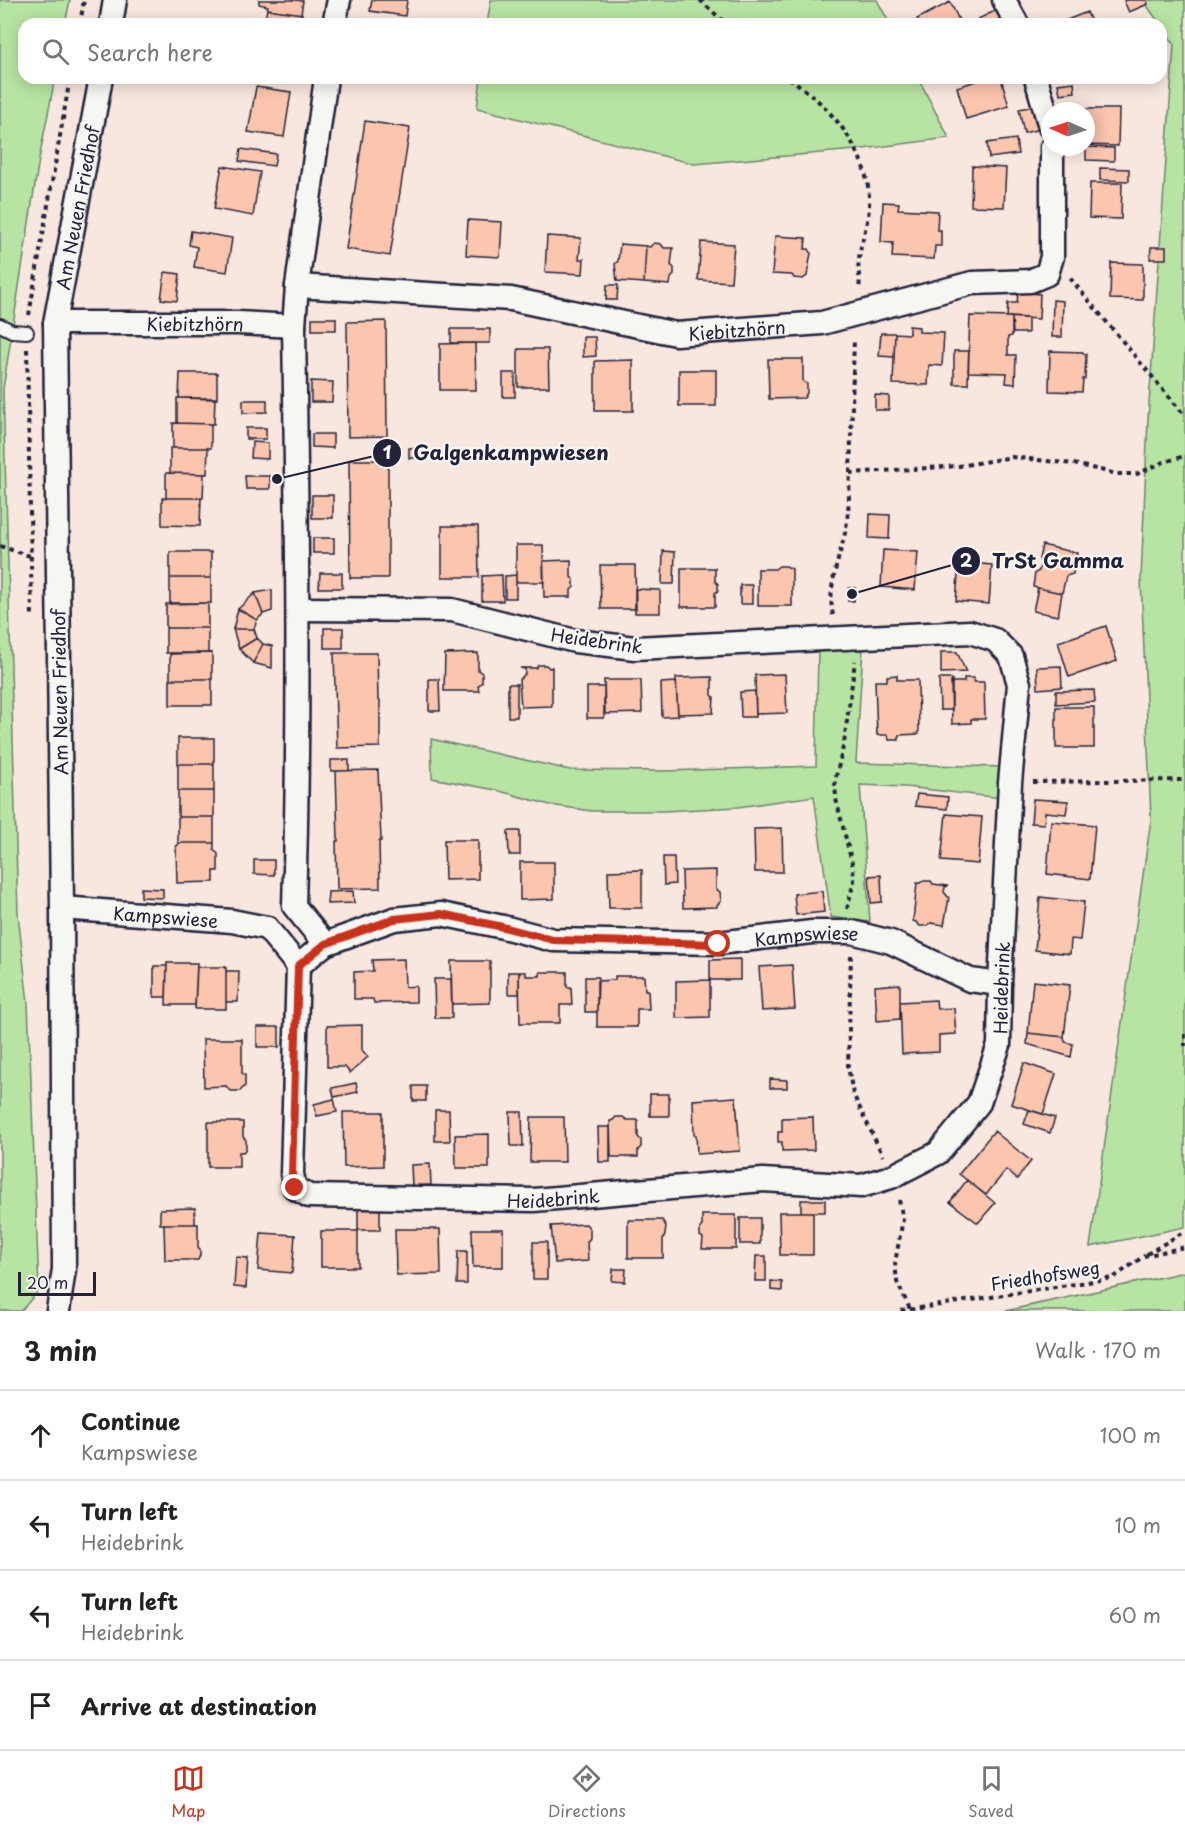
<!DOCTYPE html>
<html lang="en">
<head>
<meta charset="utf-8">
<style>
	body { margin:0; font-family:"Playpen Sans",sans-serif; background:#f2f2f2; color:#222 }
	.compass { position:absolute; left:1041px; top:102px; width:54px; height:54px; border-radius:50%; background:#fff; box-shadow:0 3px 15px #0003; rotate:273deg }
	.scale { position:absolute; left:18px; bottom:15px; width:78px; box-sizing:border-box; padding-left:6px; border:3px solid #22223b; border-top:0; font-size:16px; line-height:21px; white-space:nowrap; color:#22223b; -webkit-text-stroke:4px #f6f6f2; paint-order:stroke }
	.stop { position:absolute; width:18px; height:18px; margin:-14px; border:4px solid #c8321e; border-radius:50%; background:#fff }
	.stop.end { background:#c8321e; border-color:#fff; box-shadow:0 2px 6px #0008 }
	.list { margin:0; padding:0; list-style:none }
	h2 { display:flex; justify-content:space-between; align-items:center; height:78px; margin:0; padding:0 24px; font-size:26px }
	h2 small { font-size:20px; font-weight:400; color:#767676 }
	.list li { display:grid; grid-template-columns:39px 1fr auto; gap:18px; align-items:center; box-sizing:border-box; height:90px; padding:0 24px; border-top:2px solid #e0e0e0 }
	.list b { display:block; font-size:22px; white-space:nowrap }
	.list p { margin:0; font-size:20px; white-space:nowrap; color:#767676 }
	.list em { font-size:20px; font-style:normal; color:#767676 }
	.icon { flex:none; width:33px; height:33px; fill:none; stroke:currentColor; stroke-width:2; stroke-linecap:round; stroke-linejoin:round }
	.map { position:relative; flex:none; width:1185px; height:1311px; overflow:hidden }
	.search { position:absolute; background:#fff; box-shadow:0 3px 15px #0003; left:18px; right:18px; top:18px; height:66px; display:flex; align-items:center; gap:15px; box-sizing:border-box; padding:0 21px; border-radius:18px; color:#767676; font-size:22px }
	.sheet { height:438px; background:#fff }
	nav { display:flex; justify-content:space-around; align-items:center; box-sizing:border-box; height:84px; border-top:2px solid #e0e0e0; background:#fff; font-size:16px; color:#767676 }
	nav a { display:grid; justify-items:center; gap:3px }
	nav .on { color:#c8321e }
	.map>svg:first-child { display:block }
</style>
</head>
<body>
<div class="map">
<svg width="1185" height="1311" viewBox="0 0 1185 1311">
	<rect width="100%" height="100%" fill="#f8e7de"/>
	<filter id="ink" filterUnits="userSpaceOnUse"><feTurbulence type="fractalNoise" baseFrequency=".0167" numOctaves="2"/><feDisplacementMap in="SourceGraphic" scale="12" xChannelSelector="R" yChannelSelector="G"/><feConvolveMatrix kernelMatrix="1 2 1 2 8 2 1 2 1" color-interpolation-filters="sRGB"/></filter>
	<g filter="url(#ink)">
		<path fill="#b7e4a3" stroke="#6c836f" stroke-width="1.5" d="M0,0H70L65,24H24V78H55L39,159L3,389L18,914L28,1003L39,1290L21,1311H0Z
			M491,0H877L890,24H487Z
			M1143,0H1185V1227L1090,1247L1151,819L1141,579L1148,419L1174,44Z
			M481,78H918L949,138L855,150L694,164L477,108Z
			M818,648H863L856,763L1004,767L1001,798L906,787L860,785L870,922L831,917L814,796L738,807L663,811H592L550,805L496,790L432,778L431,739L570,770L666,771L816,766Z
			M1185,1272V1311H1005Z"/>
		<path fill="#fbc5ae" stroke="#22223b" stroke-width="1.5" d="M259,0H296L303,1L301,14L267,9L268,6L259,4Z
			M372,0H407L405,16L370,11Z
			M1126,0H1146L1148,4L1129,12L1124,1Z
			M950,2L961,24H919L917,19Z
			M267,9L302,14L300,24H264Z
			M997,10L1004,24H981L978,19Z
			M1087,12L1092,24H1069L1067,20Z
			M986,78H1001L1009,106L966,119L957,87Z
			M1074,82L1075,92L1060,94L1058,84Z
			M256,87L291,92L284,137L248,132Z
			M1034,106L1040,129L1024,133L1019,109Z
			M1085,109H1119L1118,146L1086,145Z
			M365,121L410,128L390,256L346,249Z
			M1016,139L1018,154L989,158L987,143Z
			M1086,147L1114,148V161L1086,160Z
			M241,149L276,154L274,166L239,161Z
			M222,166L260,172L253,216L214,209Z
			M972,166L1006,168L1004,207L971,206Z
			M1100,168L1129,169V181L1100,180Z
			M1090,183H1122L1121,219L1089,218Z
			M883,202L899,203L898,209L938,211L937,230H941V246H935L934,259L892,257L893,243L881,242Z
			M468,220L502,222L500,257L466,255Z
			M191,231L232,238L227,272L194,267L197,247L189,245Z
			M547,236L581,238L579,259H584L583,274L545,272Z
			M775,236L806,238L805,249H809L811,253L807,276L803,279L794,278L792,275L772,274Z
			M701,242L734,244L731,282L698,280Z
			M654,243L661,244L664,248H673L671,265L674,268V275L671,278L670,285L644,283L646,246L650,247Z
			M620,244L646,246L644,283L617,281L615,264L618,261Z
			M1151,247H1166V259H1150Z
			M1111,263L1143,264V300L1110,299Z
			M165,272L180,274L177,301L161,299Z
			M607,285H618L617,300H606Z
			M1018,292L1040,294L1039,319L1007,317L1008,303H1017Z
			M1053,300L1063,301L1062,337H1052Z
			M970,316L1012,317V336L1008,337V355H1016L1015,384L1006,383L1007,373L968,372Z
			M1012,317L1028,318V333H1013Z
			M312,318H336V330H312Z
			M386,321L387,436L348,437L347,322Z
			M909,326L919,327V332L944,333L942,366L929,365L928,385L893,384L895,333L909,334Z
			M451,329H490V343H451Z
			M881,333H895L894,357L879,356Z
			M583,337H595L596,356L583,357Z
			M475,343L476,390H440V344Z
			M518,349H548L549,387H518Z
			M954,351H969L968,384H954Z
			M1050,351L1083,352L1084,354H1086L1085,379H1083L1082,392L1049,391Z
			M768,359H803V381L807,384V393L804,398L769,399Z
			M633,360V411H595V361Z
			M679,370H716V406H679Z
			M180,373H217V399L179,398Z
			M503,373H515V397H503Z
			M311,381L333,382L332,402H311Z
			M875,395L889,396V410H875Z
			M177,398H215L214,424L177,423Z
			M243,400H267V412L243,413Z
			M173,423L211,424V448H173Z
			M246,428H266V439H246Z
			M312,434H333V448L312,447Z
			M252,442L268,443V459L251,458Z
			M170,448H208L207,474L170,473Z
			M409,448H425V458H409Z
			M349,460H388V578H350Z
			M166,473L204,474L203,498H166Z
			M245,476H270V489H246Z
			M312,495H333V518H312Z
			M162,498H201L200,526L162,525Z
			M870,514L890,515L889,539L869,538Z
			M442,526H478L479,577H442Z
			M313,538H334V553H313Z
			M516,545H543L544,582H516Z
			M1042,545L1077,553L1073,574L1066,576L1062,593L1033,587L1035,573L1039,571L1041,562L1039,559Z
			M883,550L918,552L915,590L881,587Z
			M663,551L675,552L674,584H662Z
			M170,552H211V578H170Z
			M571,560V577L574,580V587L571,590V597H544L543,561Z
			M959,562L992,565L989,604L956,601Z
			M600,565H635L636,609H601Z
			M779,566H786L792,569V606H758V569H775Z
			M681,568H715V581L718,584V591L715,593V607H681Z
			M320,573H342V588H319Z
			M502,575L503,601H482V576Z
			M516,575V598H505V576Z
			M170,578H211V603H170Z
			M740,585H752V604H740Z
			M849,588H855L854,601H848Z
			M1038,588L1062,593L1058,616L1033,611Z
			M635,589L660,590V613H635Z
			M272,590V611L263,614L255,593Z
			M255,593L263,614L257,620L238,609Z
			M208,603V628H166V604L212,603Z
			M238,609L257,620L254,629H233Z
			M1106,626L1117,661L1069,677L1058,642Z
			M166,628H208V653H212H166Z
			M324,628H343V648H324Z
			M233,629H254L257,638L239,649Z
			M257,638L263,644L253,663L239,649Z
			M263,644L272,646V668L253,663Z
			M941,652H957L966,672L941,673Z
			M212,653V679H170V654Z
			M334,653H377L378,700H380V747L337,748Z
			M478,653V670L482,673V682L478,686L479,691H444L445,654Z
			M538,665H546L549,668L552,667V706L521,707L519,680L525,674V669L520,668H536Z
			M1061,666L1062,687L1038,689L1037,667Z
			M785,674L787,713L756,714L755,675Z
			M897,675V680H918L919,734L899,735V740H889L888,735H877L875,681H887V676Z
			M712,677V695L714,697L713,713L678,714L676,678Z
			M964,678H974V682H984L985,719H971V723L952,724L951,682H964Z
			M170,679H212V705H170Z
			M429,679H439L440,711H429Z
			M939,679H952V710H940Z
			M604,680H641L642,713L605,714Z
			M676,682L678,716L662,717L661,683Z
			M508,684H517V717H508Z
			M587,687H604V718H587Z
			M1094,690L1095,702L1056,704V691Z
			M755,691L756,717H741L740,692Z
			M1056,707H1094V748H1056Z
			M178,738H214V764H178Z
			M331,760H349V771H331Z
			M178,764H214V791H178Z
			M378,770L381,841H379L380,888L337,889L336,841H338L336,771Z
			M178,791H214V817H178Z
			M917,794L948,797L947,809L915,806Z
			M1033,799L1068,801L1066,814L1045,812L1044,824L1031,823Z
			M946,814L982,817L978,864L941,861Z
			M178,817H214V843H178Z
			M1051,821L1095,825L1090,879L1047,874Z
			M782,828L783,872H755L754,829Z
			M508,831H520V855H509Z
			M444,840H478V879L445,880Z
			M178,843H214V850L218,854V871H214V882L177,883L176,846L178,845Z
			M663,857H674L675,884L664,885Z
			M254,860H274V875L254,874Z
			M520,862H554V899L520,900Z
			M642,870V908H609L608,871Z
			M716,870V889L720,892L721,901L717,905V907L683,908L682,871Z
			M881,875L882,902L871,903L869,876Z
			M923,881H931L933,884L948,886L945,887L944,892L949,898L944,925L931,923L926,926H920L916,922L913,921L917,883H920Z
			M141,888L163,889V898L141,897Z
			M353,891L354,903L327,904L328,892Z
			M822,891L824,912L796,915L794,894Z
			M1040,897L1084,902L1080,940L1071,939L1070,954L1035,950Z
			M404,959L405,987L416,986V1002L374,1003L373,999H354V972L373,971L372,960Z
			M740,959V980H710V960Z
			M451,961H490V1003L452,1004Z
			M167,963H197L195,1005H166Z
			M792,965L795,1009L762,1011L759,967Z
			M154,966H167L166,997H154Z
			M197,967H226V1009H195Z
			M226,971H239L238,1002H226Z
			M508,972H519V994H508Z
			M519,972H526V976H540V972H567V987H571L572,1005H560V1023H520Z
			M615,976H644L645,990H648L649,1009H637V1027H597V981L615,980Z
			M585,977H598L597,1012H585Z
			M434,979H451L452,1018H435Z
			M710,980V1017L676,1018V981Z
			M1033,981L1070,985L1064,1037L1028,1033Z
			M900,984V1019L877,1021L875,986Z
			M936,1000L937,1009L954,1008L956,1034L939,1035V1052L902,1054L900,1002Z
			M362,1025V1050L368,1057L350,1073L345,1067H327V1026Z
			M257,1027H279V1047H257Z
			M1028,1033L1064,1037L1065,1042L1073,1044L1071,1057L1027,1044Z
			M203,1039H242V1073L245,1075V1086L240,1091H230L226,1086L204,1087Z
			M1024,1063L1056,1074L1043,1114L1011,1104Z
			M770,1079L787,1080V1088H770Z
			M356,1083L358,1092L334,1097L332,1088Z
			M413,1086H426V1101H413Z
			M650,1094H669V1116H650Z
			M736,1097L740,1151L697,1154L696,1135H694L693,1100Z
			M334,1099L337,1112L317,1116L314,1104Z
			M435,1110H449L450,1141H435Z
			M1029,1110L1055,1118L1050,1133L1024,1124Z
			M343,1112H383V1166L344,1167Z
			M510,1112H522L523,1146H511Z
			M531,1117H564L565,1162H530Z
			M616,1117H623L627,1120H638V1137L641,1140V1147L638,1150V1157H611L610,1121L613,1120Z
			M813,1117L814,1150L782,1151V1142H778V1132H782V1118Z
			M208,1122H243V1137L246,1140V1149L243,1152H239V1167H208Z
			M598,1127H610V1162H599Z
			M994,1131L1031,1161L1017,1179L1006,1170L986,1195L959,1174Z
			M489,1134V1168H456L455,1135Z
			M430,1164L431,1185L412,1186L411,1165Z
			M967,1180L995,1203L978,1223L950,1202Z
			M801,1200H825V1212H801Z
			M380,1207V1230H358V1208Z
			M195,1208V1224H160V1209Z
			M779,1212H813V1255H780Z
			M702,1215H736V1249H702L703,1238L700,1236V1228L702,1226Z
			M740,1218H760V1244H740Z
			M628,1220H662L666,1226L665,1235L663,1239V1258H628Z
			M164,1224H198V1247L200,1249V1255L198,1260H165Z
			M586,1224L590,1229V1238L587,1242L588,1261L555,1263L551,1226Z
			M395,1229H440L441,1274L396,1275Z
			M472,1229H503V1267H473Z
			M321,1231H358V1267H321Z
			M261,1233L295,1235L292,1273L258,1270Z
			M533,1242H547V1279H533Z
			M458,1251H467V1284H457Z
			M756,1256H766V1281H755Z
			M236,1257L248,1258L246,1288L234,1287Z
			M613,1269H626L625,1282L612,1281Z
			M771,1281L782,1282V1291L771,1290Z"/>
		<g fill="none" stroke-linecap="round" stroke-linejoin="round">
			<g stroke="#22223b" stroke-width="16">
				<path id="lane" d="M0,325L12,331L27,332"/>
			</g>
			<g stroke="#22223b" stroke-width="27">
				<g id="street">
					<path d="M1004,0L1017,24"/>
					<path d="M111,24L115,0"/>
					<path d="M334,24L339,0"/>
					<path d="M1036,78L1050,127"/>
					<path id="s1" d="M297,286L511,299L676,334L822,323L972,283L1030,281L1047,274L1052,257V147"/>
					<path id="s2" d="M55,323H238L294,326"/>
					<path id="s3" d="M62,908L232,921L267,928"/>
					<path id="s4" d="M267,928L298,966L292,1174L295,1188L309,1196L534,1200L763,1180L861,1186L891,1177L938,1153L979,1103L999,1045L1000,984L1010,783L1019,684L1011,656L995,640L970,632L635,648L575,641L452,610L298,609"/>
					<path id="s5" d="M325,944L394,919L441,914L503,927L553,940L718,943L812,932H852L891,942L970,980L1000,984"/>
					<path d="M298,966L325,944L294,906C300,712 297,519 294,326L297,286L326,78"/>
					<path id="s6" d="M58,1311L64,1269L62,908L55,323L101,78"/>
				</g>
			</g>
			<path stroke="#22223b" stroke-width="4" stroke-dasharray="4.5 4.5" stroke-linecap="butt" d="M700,0L726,24
				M80,24L84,0
				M789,78C831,106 872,154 869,207C868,224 861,241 859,258C857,269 861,280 859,290
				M1070,278L1185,416
				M29,315L70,78
				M27,349L32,618
				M850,473L854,338
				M0,546L30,556
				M833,615C827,587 839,560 845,533C849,514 849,492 850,473L959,466L1012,457L1074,464L1117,474H1137L1164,462L1185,456
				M1033,782L1185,780
				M847,909L854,881L853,867L836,799L835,781L844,743L855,661
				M851,955L848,1067L853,1094L883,1156
				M1185,1034V1046
				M899,1200L903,1219L895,1263L897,1282L910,1309
				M1147,1254L1185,1231
				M901,1311L1113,1278L1144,1256L1185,1247"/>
			<use href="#lane" stroke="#f6f6f2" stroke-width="12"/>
			<use href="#street" stroke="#f6f6f2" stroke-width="22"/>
		</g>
	</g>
	<g fill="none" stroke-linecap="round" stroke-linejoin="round" filter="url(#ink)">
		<path stroke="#c8321e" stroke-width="8" d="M295,1188L292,1174L298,966L325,944L394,919L441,914L503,927L553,940L718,944"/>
	</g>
	<g text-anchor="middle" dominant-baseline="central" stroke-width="4.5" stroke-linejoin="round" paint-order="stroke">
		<g font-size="18" fill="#22223b" stroke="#f6f6f2">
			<text stroke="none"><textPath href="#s6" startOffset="1106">Am Neuen Friedhof</textPath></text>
			<text stroke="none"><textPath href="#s2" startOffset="140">Kiebitzhörn</textPath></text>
			<text stroke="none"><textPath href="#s1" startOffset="444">Kiebitzhörn</textPath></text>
			<text transform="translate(597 640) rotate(8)">Heidebrink</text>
			<text transform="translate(59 692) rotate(-91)">Am Neuen Friedhof</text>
			<text stroke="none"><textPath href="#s3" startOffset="104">Kampswiese</textPath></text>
			<text stroke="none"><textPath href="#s5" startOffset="490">Kampswiese</textPath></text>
			<text stroke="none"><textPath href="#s4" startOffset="1108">Heidebrink</textPath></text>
			<text stroke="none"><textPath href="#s4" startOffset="532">Heidebrink</textPath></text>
			<text transform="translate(1045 1275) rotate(-9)">Friedhofsweg</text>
		</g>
	</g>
	<path fill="none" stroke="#22223b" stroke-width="2" d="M277 479L387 453M852 594L966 561"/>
	<g fill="#22223b" stroke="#f6f6f2" stroke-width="2">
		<circle cx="277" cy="479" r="6"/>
		<circle cx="852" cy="594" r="6"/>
		<circle cx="387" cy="453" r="15"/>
		<circle cx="966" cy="561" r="15"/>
	</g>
	<g font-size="18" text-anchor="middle" font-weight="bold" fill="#fff">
		<text x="387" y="459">1</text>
		<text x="966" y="567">2</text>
	</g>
	<g font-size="20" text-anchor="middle" font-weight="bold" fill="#22223b" stroke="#f6f6f2" stroke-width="4.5" stroke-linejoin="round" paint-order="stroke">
		<text x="511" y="460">Galgenkampwiesen</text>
		<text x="1058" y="568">TrSt Gamma</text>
	</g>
</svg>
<svg class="compass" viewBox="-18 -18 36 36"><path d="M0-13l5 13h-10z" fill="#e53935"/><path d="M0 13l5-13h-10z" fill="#767676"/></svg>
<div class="scale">20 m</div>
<div class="stop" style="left:718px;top:944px"></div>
<div class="stop end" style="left:295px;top:1188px"></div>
<div class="search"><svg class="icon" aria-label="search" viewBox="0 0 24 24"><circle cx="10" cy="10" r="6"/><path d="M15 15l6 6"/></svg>Search here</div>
</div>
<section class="sheet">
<h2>3 min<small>Walk · 170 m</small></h2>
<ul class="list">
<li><svg class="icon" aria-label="ahead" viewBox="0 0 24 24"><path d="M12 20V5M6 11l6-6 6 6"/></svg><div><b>Continue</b><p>Kampswiese</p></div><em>100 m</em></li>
<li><svg class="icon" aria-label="left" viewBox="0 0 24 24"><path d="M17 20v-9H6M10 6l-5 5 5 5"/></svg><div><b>Turn left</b><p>Heidebrink</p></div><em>10 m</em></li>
<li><svg class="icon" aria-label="left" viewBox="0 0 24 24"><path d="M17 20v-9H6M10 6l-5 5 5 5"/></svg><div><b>Turn left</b><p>Heidebrink</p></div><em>60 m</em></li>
<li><svg class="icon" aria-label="arrive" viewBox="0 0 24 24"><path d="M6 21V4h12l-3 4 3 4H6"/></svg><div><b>Arrive at destination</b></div></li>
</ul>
</section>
<nav>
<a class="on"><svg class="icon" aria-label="map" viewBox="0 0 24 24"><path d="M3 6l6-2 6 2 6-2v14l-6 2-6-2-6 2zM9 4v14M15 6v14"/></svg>Map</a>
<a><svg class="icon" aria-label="directions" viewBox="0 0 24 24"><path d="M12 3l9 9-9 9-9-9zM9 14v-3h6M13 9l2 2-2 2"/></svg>Directions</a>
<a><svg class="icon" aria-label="saved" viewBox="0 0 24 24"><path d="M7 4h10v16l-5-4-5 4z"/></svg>Saved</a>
</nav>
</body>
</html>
